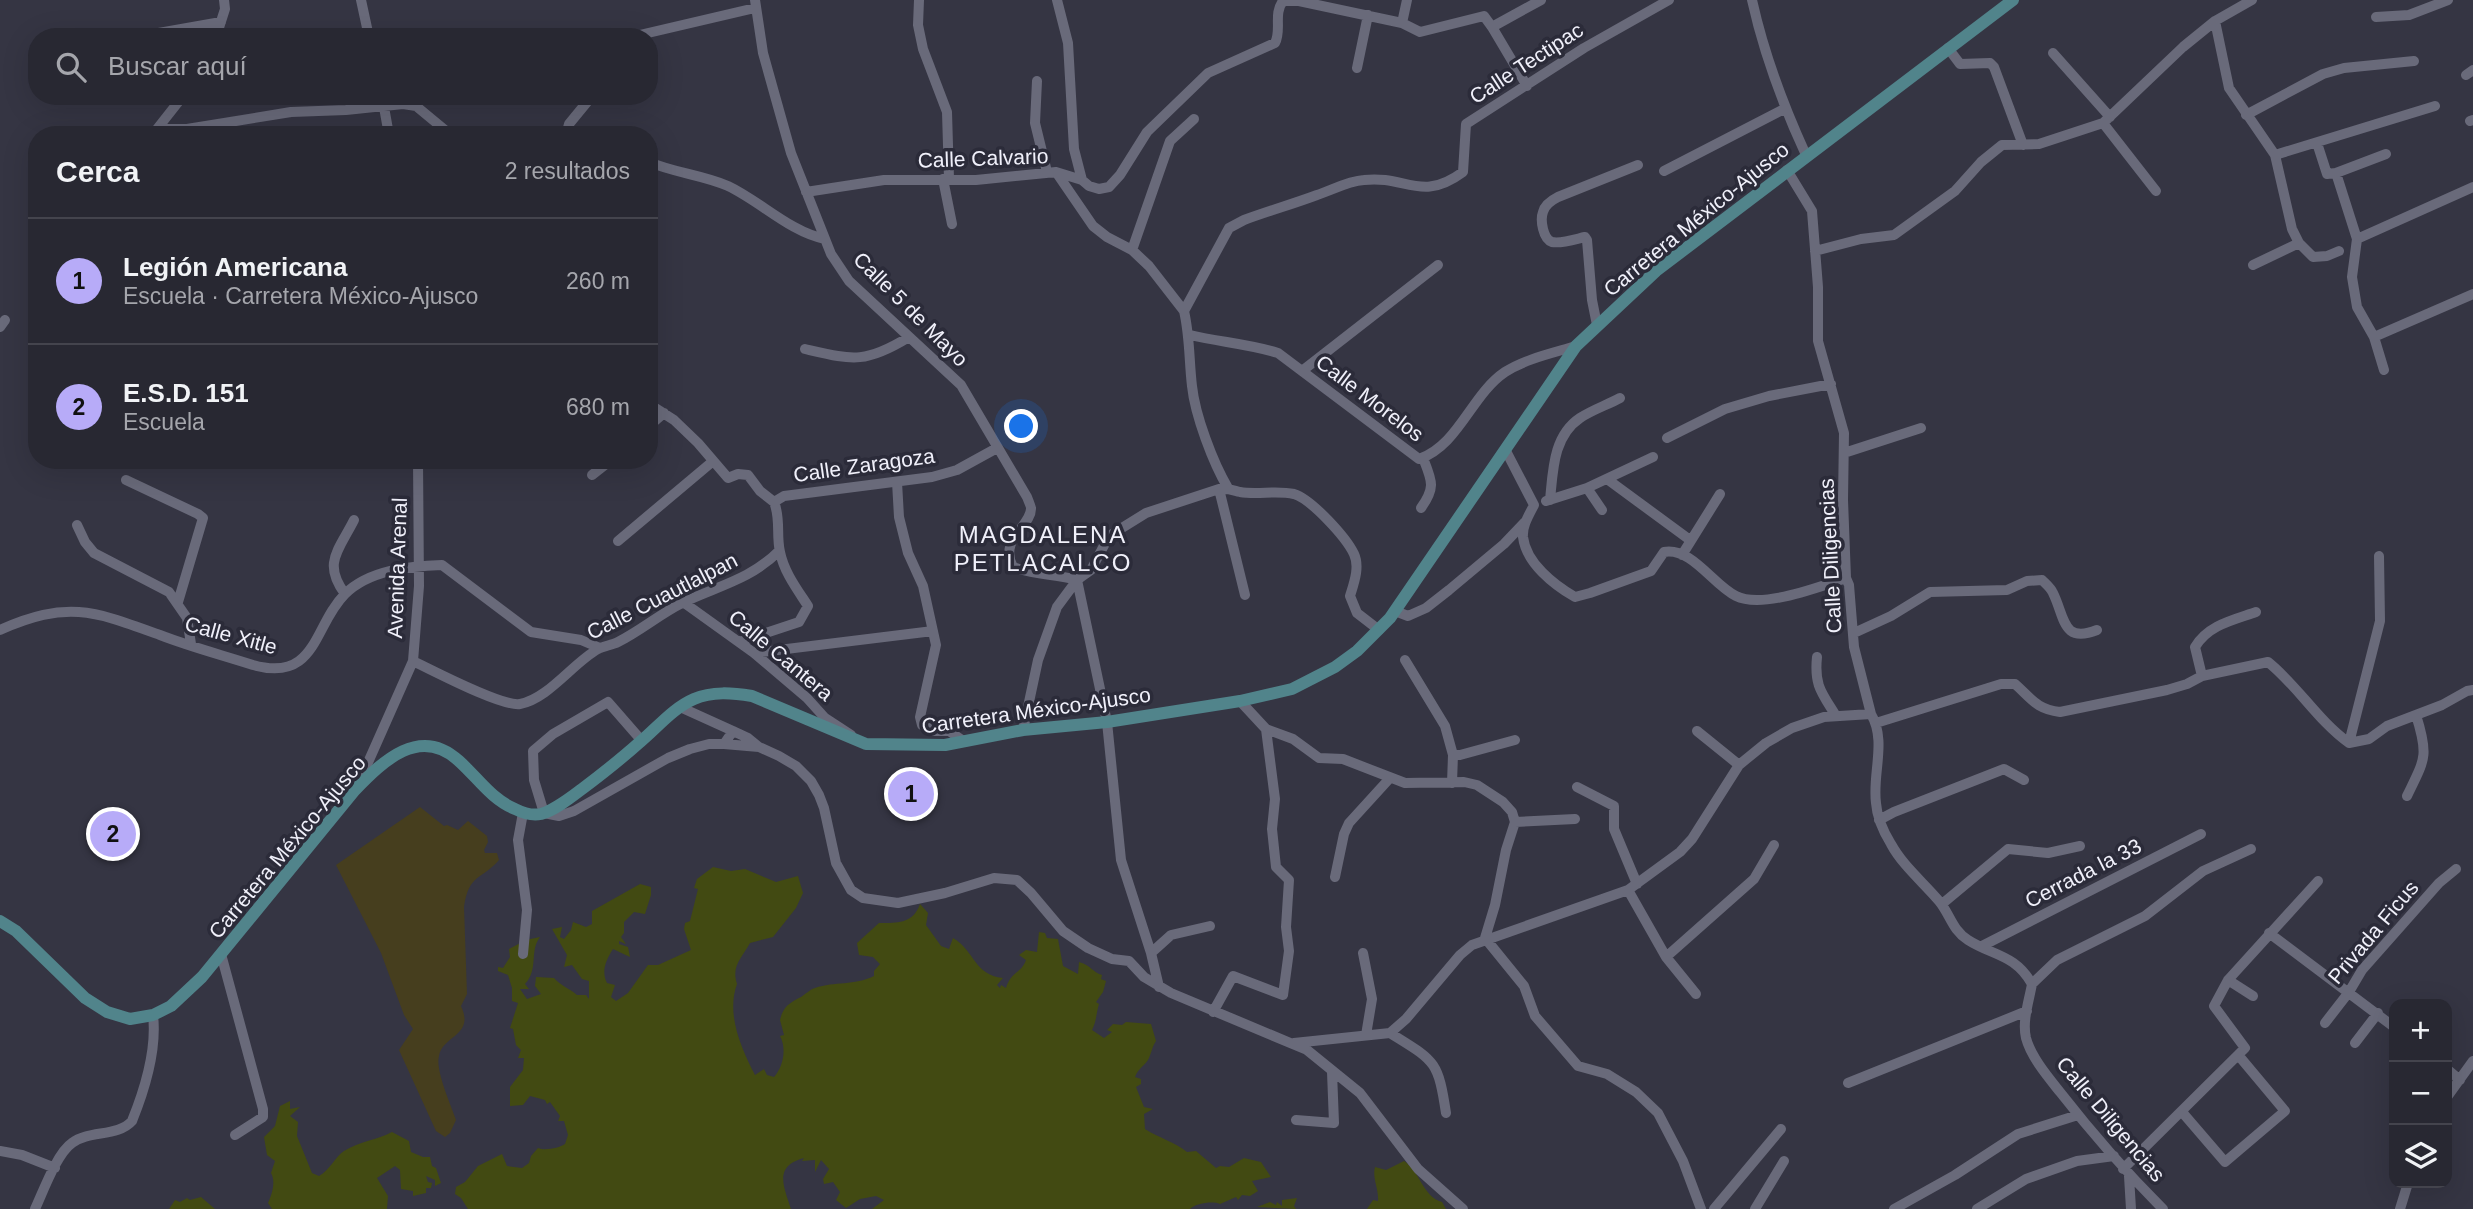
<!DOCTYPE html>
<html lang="es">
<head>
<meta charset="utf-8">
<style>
	body { margin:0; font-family:Arial,sans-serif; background:#30303a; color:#f1f3f6 }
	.controls { position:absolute; right:21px; bottom:21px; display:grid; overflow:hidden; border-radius:14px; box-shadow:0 7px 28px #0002 }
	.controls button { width:63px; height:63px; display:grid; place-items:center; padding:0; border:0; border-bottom:2px solid #44444d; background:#282832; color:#f1f3f6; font:35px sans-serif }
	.you { position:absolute; left:1022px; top:427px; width:24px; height:24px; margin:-18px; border:5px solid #fff; border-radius:50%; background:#1a73e8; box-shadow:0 0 0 10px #1a73e833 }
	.badge { display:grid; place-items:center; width:46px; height:46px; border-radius:50%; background:#b7abf8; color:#111; font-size:23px; font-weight:700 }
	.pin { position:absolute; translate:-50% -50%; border:4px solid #fff; box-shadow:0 2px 7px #0006 }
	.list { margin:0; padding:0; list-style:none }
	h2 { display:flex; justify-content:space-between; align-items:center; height:91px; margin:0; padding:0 28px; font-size:30px }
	h2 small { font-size:23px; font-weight:400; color:#a5a6ac }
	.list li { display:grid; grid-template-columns:46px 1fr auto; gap:21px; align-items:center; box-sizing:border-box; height:126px; padding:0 28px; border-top:2px solid #44444d }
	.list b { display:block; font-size:26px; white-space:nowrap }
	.list p { margin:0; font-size:23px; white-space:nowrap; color:#a5a6ac }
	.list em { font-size:23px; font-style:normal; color:#a5a6ac }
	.icon { flex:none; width:38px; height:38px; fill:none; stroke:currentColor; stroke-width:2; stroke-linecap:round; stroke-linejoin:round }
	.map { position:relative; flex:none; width:2473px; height:1209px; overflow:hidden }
	.search { position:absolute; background:#282832; box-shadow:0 7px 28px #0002; left:28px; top:28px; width:630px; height:77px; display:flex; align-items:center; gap:18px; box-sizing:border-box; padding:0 24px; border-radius:28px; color:#a5a6ac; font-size:26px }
	.panel { position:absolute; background:#282832; box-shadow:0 7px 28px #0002; left:28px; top:126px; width:630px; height:343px; border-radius:28px }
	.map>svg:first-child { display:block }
</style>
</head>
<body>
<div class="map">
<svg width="2473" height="1209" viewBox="0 0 2473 1209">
	<rect width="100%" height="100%" fill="#353543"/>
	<path fill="#424a12" d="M713,867L731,871L745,869L776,882L798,876L803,893L796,908L773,937L750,943C742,958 731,966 737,984C726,1014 741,1048 755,1075L764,1069L767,1075L774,1077C783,1067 787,1049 780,1036L784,1035L780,1020C783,1007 789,1003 801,997C806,994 809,990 815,988C835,981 854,986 874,976V971L880,964L873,957L859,955L857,943L879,923C897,923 913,924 920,904L928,913L926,925L941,946L949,949L953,938C975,951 974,975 1003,978L997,985L1000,988L1001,985L1006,988C1011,971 1021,974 1026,960L1019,955L1026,950L1037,952L1039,932L1045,933L1047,938L1058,939L1063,966L1078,974L1079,962C1092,966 1092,972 1102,975L1101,979L1106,981L1103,992L1096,1002L1099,1004C1096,1013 1097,1020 1092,1030L1104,1038L1112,1032L1107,1030L1113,1024L1122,1025L1126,1022L1151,1024L1156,1041C1152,1047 1152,1051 1149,1058C1146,1065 1138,1068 1135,1077L1141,1079V1084L1136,1087L1144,1107L1153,1109L1144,1114L1145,1129C1159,1138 1175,1142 1187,1152L1196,1151L1216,1168L1220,1166L1229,1167L1244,1158L1261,1162L1271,1177L1252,1181L1258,1191L1250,1196L1242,1195L1238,1200L1236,1197L1220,1204C1213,1201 1196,1203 1190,1209H872L884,1200L876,1196L860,1199L846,1208L836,1200L840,1192L833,1182L824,1184L823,1179L829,1169L821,1160L815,1172V1160L802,1161L804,1158C773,1166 784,1187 791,1209H468L461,1198L455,1194L456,1187L465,1182L478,1166L502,1154L507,1166L522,1168L529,1163L531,1156L538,1148C545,1151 559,1148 565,1144L568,1135L564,1121H558L560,1116L550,1102L547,1104L545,1100L530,1096L523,1105L510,1106V1087L523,1070L524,1058H518L521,1050L516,1045L513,1029L510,1028L518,1003L512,1001V988L508,975L498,971V967L503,968L510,957L509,949L526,940L540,937C529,951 539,969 525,984L529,989H520L527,999L541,994L535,986L536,977L554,978C561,986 569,988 577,995H586L589,999V981L582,979L572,965L564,967L567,955L552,929L562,927L560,937L564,939L571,930L573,922L586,927L592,924V911L640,884L651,887V895L645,914L634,912L624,922V933L621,937L626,944L619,941V944L628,947L630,957L613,949C606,960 601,971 607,983L615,985L611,997L616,1001L628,993L648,965H658L691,950L684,929L685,923L690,921L698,889L694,888L697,879Z
		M290,1101V1109L300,1107L290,1116L298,1122L297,1136L312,1173L319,1176C330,1170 334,1158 344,1151C360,1141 377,1140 392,1132L409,1141L411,1152L423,1157H430L432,1166L436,1168L441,1183L435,1186V1180L426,1176L428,1182L432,1183L431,1188H426V1193L413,1196V1191L401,1189L400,1170L395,1166L377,1178L388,1196L387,1209H272L268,1203C272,1194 276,1182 271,1173L275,1161L267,1155L264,1137L275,1126L280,1106Z
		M1404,1161C1420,1171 1423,1197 1442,1202L1446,1209H1367L1373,1200L1378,1201C1379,1189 1372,1178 1375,1167L1386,1170Z
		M201,1197L215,1209H169L175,1200L180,1202L187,1198L190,1200Z
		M1297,1198L1294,1206L1296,1209L1257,1207L1270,1202L1276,1205L1277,1202L1282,1206V1200Z"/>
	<path fill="#463e1e" d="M420,807L444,826L447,825L458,830L468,821L487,836L488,842L484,850L485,853H497L499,860C482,880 469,873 464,907L467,994L461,1006C475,1036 443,1035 439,1056C435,1070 451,1105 456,1120L450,1133L445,1137L436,1131L399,1050L413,1029L404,1015L381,953L336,865Z"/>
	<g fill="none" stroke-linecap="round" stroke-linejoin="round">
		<path stroke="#696a7a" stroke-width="10" d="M361,0L369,37
			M755,0L763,53L791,153L831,254L849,281L961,385L1027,497C1027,497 1031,507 1031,508C1032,526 998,539 1013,567C1033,575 1056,574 1077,580
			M919,0L918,25L923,49L947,112L949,179
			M1057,0L1068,43L1074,149L1082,180
			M1752,0C1764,54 1783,105 1806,155
			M2376,17L2409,15L2448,0
			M2215,21L2229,88L2275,155L2292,229L2299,243L2253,265
			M1402,23L1407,0
			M1492,27L1541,0
			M153,34L221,22
			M216,37L225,9L224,0
			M631,37L755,8
			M1948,48L1960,64L1990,63L1994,67L2023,145
			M2053,53L2110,117
			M1357,68L1368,15
			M2466,75L2473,70
			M1037,81L1035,123L1047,172
			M382,96L389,135
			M2246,115L2323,74L2344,68L2414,61
			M2470,121L2473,120
			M2103,123L2156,191
			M157,129H187L291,112L346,110L403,104L416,106L451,135
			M157,129L183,96
			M566,135L569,124L592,96
			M2317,143L2327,174L2336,173L2386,154
			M2275,155L2435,106
			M649,162C675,173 703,175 728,186C760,201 790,232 825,239
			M1787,170L1812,211L1818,287V341L1844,433L1843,500L1846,578L1849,585L1854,647L1871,714C1887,741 1872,774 1876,803C1877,818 1883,831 1891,844C1903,866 1923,882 1939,901C1950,914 1952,930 1968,940C1993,956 2015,954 2032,984C2029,1001 2022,1021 2026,1038C2031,1057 2048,1077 2060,1092C2092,1133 2126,1172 2163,1209
			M1664,171L1784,109
			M1056,172L1093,226L1107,237L1132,250L1149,266L1184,311
			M2336,173L2357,239L2473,187
			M943,179L952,224
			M806,192L884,180H976L1056,172L1082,180L1089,186L1099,189L1109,187L1120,175L1147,132L1208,73L1275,43C1282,30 1273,14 1283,1H1299L1402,23L1420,32L1484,16L1492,27L1527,86
			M2357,239L2352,277L2357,307L2374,337
			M2299,243L2313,257L2327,256L2339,251
			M1132,250L1170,141L1194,119
			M1815,251L1861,239L1894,235L1955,191L1981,162L2002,145L2039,144L2103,123L2183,47L2215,21L2252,0
			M1597,325L1592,300L1587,240L1585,237C1576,239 1561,244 1552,242C1543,239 1540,220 1543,212C1545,204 1552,200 1558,197L1638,165
			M0,327L5,320
			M1190,335C1219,342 1249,344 1278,353L1419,459C1459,445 1471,395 1505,372C1525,359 1553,353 1576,346
			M805,349C853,360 865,364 909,337
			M2384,370L2374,337L2473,294
			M1302,371L1438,265
			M649,404L674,420L698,443L728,478L738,474L748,475L760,491L774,502
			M649,426L664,413
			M1667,438L1725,409L1769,396L1831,384
			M1506,451L1534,505
			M1844,453L1921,428
			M592,475L611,460
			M1607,479L1690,540
			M126,480L198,514L203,518L178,602
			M897,482L899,517L908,553L923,586L936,645L920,717L922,725L934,731H949L965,742
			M1228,488C1213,463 1195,415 1192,386C1189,361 1190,337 1184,311L1229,228L1244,220C1268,211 1293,204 1317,195C1332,190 1348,181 1364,180C1406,175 1421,203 1463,172L1466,124L1584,48L1669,0
			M1587,488L1602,510
			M1219,489L1245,595
			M1550,500C1553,471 1553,436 1580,418C1592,410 1607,405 1620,398
			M1546,501L1587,488L1653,457
			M774,502L784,496L932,477L957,470L997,448
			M1534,505C1529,515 1522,526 1523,537C1526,563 1554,585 1575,597L1590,593L1651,571L1664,552C1692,547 1713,585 1736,596C1762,609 1819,587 1846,578
			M1421,508C1436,487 1432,481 1423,458
			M77,525L85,542L94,553L169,592L187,618L191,644
			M618,541L712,462
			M1682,555L1720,494
			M1077,580L1107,722L1121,860L1151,953L1159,987
			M345,594C322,563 339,550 354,520
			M683,602L754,653L807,698L825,718L851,735
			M1395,611L1408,616L1426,608L1449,590L1504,544L1525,522
			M0,630C68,600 94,611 160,635C191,647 222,655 253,665C317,683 313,626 345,594C369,570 410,566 442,565L531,632L581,640L600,648
			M1854,633L1891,616L1930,592L2007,590L2027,581L2042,580C2046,584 2051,588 2053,593C2065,617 2062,644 2097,630
			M739,642L799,622L808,606C797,589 784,572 780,552C776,535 781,519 774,502
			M754,653L933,631
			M1817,657C1814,686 1822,693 1836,716
			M1405,660L1445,726L1453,755L1452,783
			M413,661C434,671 502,707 520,704C548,699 573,663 598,649C604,646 612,645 618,642C640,631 660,614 682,603C717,586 750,580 779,551
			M2202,676L2195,647C2208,625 2233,620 2256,612
			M1240,701L1266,729L1293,739L1319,758L1343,759L1405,783L1464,782L1477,785L1503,802L1512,812L1515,822L1506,850L1495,905L1485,938L1524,986L1535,1016L1578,1066L1607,1074L1636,1092L1658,1113L1683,1161L1701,1209
			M680,707L733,731L724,744
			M1876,723L2001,684H2015C2032,699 2036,709 2060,712L2167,690L2187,684L2202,676L2268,662C2298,686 2318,721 2349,743L2369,739L2387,726L2442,705L2467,691L2473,690
			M1023,730L1038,660L1057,607L1077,580L1091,570L1109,536L1146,513L1219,489C1228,488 1232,490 1240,492C1258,495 1276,490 1294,494C1311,499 1346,537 1354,554C1360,567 1354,583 1350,596L1357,613L1379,630
			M733,731L748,738L759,747
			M1697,731L1739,765
			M642,741L608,702L553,734L533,751L534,780L544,813L559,816L574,811L668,758L690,749L709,744H724L759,747L779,756L796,766L811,781L819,795L824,808L836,863L851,890L863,898L898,903L945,893L994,878L1017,880L1031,893L1063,931L1088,948L1112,959L1129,961L1144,977L1171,993L1307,1050L1360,1093L1418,1169L1463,1209
			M2349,743L2380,621L2379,556
			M1453,755H1460L1515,740
			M358,785L413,661L419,586L418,460
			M1577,787L1614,806V829L1637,884
			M2407,796C2425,759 2429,756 2416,715
			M523,813L518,840L527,910L523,954
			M1879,820L1894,812L2004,769L2024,780
			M1515,822L1575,819
			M1335,877L1344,834L1349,823L1390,778
			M1628,890L1666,957L1696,994
			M1942,904L2008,849L2048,853L2080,846
			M2269,933L2394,1027
			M1982,946L2201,834
			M1151,953L1171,935L1210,926
			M1363,953L1372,999L1366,1035
			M221,954L263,1109V1117L235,1135
			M1666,957L1754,879L1774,845
			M2228,980L2253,996
			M2032,984L2057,960L2145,916L2203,871L2251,849
			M1213,1012L1233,976L1283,995L1289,951L1286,927L1289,880L1276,867L1272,829L1275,799L1266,729
			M2325,1023L2349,992L2362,970L2439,883L2456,869
			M1390,1033C1435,1061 1438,1060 1446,1113
			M1294,1043L1390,1033L1406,1019L1460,955L1472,945L1628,890L1680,852L1692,839L1739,765L1766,743L1792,728L1824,717L1871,714
			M2355,1043L2378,1013
			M2447,1069L2460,1080
			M1848,1083L2027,1011
			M2447,1097L2473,1061
			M2182,1112L2225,1162L2285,1111L2239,1056
			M1296,1120L1334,1123L1332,1072
			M0,1151L22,1155L55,1168
			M2123,1169L2245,1048L2214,1006L2228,980L2318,881
			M2129,1176L2131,1209
			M35,1209C43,1192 57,1153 72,1143C89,1130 118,1137 132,1121C145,1089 157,1049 153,1015
			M1714,1209L1781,1129
			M1755,1209L1784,1161
			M1894,1209L1955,1175L2018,1134L2078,1115
			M1977,1209L2026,1179L2077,1161L2114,1156
			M2400,1209L2408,1183"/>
		<path stroke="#51848b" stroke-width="12" d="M0,921L16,931L85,998L107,1012L130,1019L153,1015L171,1006L202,977L355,790C383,761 420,725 459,761C478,778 491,799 515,809C523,813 532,816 541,814C555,810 570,798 582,789C602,774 621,759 640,742C657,728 673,708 694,699C712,691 733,693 752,696L866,744L945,745L1023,730L1107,722L1240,701L1292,689L1335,667L1357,651L1390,618L1576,346L1656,271L2013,0"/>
	</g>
	<g text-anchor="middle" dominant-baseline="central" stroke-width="7" stroke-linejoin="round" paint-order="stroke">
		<g font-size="21" fill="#f0f0fa" stroke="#2b2b39">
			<text transform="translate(1526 63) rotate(-33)">Calle Tectipac</text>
			<text transform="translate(983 158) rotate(-2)">Calle Calvario</text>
			<text transform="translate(1696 219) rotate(-39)">Carretera México-Ajusco</text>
			<text transform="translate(911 309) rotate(45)">Calle 5 de Mayo</text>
			<text transform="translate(1370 398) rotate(37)">Calle Morelos</text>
			<text transform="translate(864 465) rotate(-8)">Calle Zaragoza</text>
			<text transform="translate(1830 556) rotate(-93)">Calle Diligencias</text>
			<text transform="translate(397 568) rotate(-88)">Avenida Arenal</text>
			<text transform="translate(662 596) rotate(-27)">Calle Cuautlalpan</text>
			<text transform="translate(231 635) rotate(15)">Calle Xitle</text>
			<text transform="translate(781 655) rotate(40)">Calle Cantera</text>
			<text transform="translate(1036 710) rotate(-8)">Carretera México-Ajusco</text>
			<text transform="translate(287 847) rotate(-50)">Carretera México-Ajusco</text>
			<text transform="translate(2083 873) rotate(-27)">Cerrada la 33</text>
			<text transform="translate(2373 932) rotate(-50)">Privada Ficus</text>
			<text transform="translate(2111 1119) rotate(50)">Calle Diligencias</text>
		</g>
		<g font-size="24" letter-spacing="2" fill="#f0f0fa" stroke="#2b2b39">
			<text x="1043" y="534">MAGDALENA<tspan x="1043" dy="28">PETLACALCO</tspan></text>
		</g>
	</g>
</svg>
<div class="controls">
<button>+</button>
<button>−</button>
<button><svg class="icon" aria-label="layers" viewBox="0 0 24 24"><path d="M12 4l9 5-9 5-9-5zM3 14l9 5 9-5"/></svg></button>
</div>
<div class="you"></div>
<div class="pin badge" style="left:911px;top:794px">1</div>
<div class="pin badge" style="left:113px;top:834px">2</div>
<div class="search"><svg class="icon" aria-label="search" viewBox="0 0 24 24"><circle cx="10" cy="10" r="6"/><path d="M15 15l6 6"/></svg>Buscar aquí</div>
<section class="panel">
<h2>Cerca<small>2 resultados</small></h2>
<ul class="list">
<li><span class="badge">1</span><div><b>Legión Americana</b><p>Escuela · Carretera México-Ajusco</p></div><em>260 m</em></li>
<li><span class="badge">2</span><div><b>E.S.D. 151</b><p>Escuela</p></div><em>680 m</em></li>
</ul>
</section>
</div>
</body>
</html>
